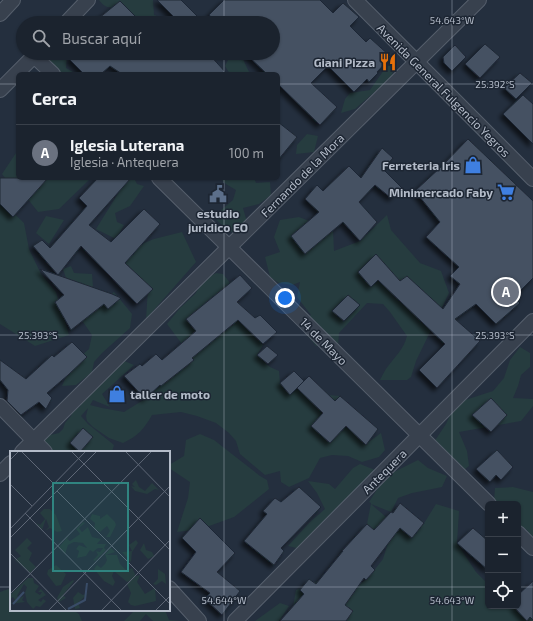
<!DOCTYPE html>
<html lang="es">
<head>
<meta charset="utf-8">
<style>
	body { margin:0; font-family:"Exo 2",sans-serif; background:#282f3a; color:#f1f3f6 }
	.controls { position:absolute; right:12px; bottom:12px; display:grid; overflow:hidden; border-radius:6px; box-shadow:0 1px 3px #0004 }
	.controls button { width:36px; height:36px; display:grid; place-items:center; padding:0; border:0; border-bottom:1px solid #39404a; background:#1b232e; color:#f1f3f6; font:20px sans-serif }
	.you { position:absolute; left:285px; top:298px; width:14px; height:14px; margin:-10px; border:3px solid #fff; border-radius:50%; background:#1a73e8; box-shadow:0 0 0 6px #1a73e833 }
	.badge { display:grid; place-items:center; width:26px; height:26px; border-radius:50%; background:#8c9099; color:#fff; font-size:13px; font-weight:700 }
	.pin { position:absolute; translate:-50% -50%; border:2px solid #fff; box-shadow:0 1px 4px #0006 }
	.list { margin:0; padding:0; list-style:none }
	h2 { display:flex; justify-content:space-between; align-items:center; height:52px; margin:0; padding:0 16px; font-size:17px }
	h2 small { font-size:13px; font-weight:400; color:#a0a4aa }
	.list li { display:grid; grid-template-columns:26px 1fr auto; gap:12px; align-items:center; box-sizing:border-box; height:56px; padding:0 16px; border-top:1px solid #39404a }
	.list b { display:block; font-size:15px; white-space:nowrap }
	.list p { margin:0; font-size:13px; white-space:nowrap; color:#a0a4aa }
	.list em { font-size:13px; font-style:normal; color:#a0a4aa }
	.icon { flex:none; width:22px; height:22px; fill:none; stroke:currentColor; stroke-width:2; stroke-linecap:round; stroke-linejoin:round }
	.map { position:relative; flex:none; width:533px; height:621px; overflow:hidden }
	.search { position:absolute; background:#1b232e; box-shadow:0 1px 3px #0004; left:16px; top:16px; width:264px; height:44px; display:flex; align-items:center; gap:10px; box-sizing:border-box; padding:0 14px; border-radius:22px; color:#a0a4aa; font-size:15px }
	.panel { position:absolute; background:#1b232e; box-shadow:0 1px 3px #0004; left:16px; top:72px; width:264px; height:108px; border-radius:6px }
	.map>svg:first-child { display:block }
</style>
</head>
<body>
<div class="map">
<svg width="533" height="621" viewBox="0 0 533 621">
	<defs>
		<filter id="shadow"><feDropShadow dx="-3.5" dy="3.5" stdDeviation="2" flood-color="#0009"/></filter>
	</defs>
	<rect width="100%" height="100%" fill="#242f3e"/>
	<path fill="#263c3f" d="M99,0H153L154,15L163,18V23H140L122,7C111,7 106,10 99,0Z
		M51,53H68L67,55L66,68L73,72L76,74H58C52,68 46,62 51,53Z
		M241,55L250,74H230L225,66L230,56Z
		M391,64L393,76L355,109L341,113L345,99L350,93L370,90L386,67Z
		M307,134L318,136L314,152L296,154L297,145Z
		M18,150V178L13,188L2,174Z
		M44,178H91L59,209L38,212L27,198Z
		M120,178H134L137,184L144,186L130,206L115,213L117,222L124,225L116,239L96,229L124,184Z
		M220,178H254L256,183L270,182L271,195L259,204L243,208L247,222L241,231L230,232L213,217L233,200L236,190L226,184Z
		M0,200L24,223L29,249L41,274L56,292L69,335L35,346L0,324Z
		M387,215L391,230L420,263L441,271L449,293L416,361L411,377L407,380H380C382,376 384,372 386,369C395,356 403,351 407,336L390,312L383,304L367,303L339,333L338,347L316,346L297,323L311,315L297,297L300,282L292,285L279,283L270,277L265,257L280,252L274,237L280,220L299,217L333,230L334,251L360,241Z
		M46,216L64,220L49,244L36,233Z
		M182,232L196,262L146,319L148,288L129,266L115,255L154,239Z
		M71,266L74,273L92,274L94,300L70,290L63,269Z
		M216,273L223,274L230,283L186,319L208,345L248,312L245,327L263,345L257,355L270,367L279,371L280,383L298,387L313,403L327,395L340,396L311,426L330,443L346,426L366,444L381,433L385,450L379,457L362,462L348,456L332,455L320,458L309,478L289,487L281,482L280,471L265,475L240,454L236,441L229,433L216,423L197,416L181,412L152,415C144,429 138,436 123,443L109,438L93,427L87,421L86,416L88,408L81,416L88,424L114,445L112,452H41L36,448L46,436L59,433L63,429L65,423L71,416L73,410L80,407L81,402L86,400L87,395L95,382L108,377L110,369L122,360L134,365L102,394L110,407L93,400L90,405L102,408L124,412L145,399L160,385L161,386L194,360L167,324L180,308L195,294L204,280Z
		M114,292L132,314L130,328L102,353L94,362L92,372L86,377L76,385L62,386L71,365L89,349L92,335L79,316Z
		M520,347L530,353V367L521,375L518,386L513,398L533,399V406L521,421L459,432L467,451L469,466L459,474L434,442L446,424L456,403L493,391L504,378L510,360Z
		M200,434L214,440L260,476L267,480L269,489L234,517L201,529L177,532L188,498L190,482L169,468V465L184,456L186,440Z
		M418,460L428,468L447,476L442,487L412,493L398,498L391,512L371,504L386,517L423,525L436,504L459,511L457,543L476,572L488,584V606H512L527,619L533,616V621H320L293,607L296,590L318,581L347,602L359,585L369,577L383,559L388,543L367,524L371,503L369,502L378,488L394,472Z
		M360,464L380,472L305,550L288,546L310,522L325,509L317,493L308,481L329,484L335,489L353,468Z
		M513,487L533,492V540L527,530L518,524V504H496L494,501L495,488Z
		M11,588V610H73L79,614L82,621H0V592Z
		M280,603L289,606L279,621H255Z
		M129,610H165L169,620L181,621H153L146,614L140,621H124L133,612Z"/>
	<path fill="#455162" stroke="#1f2835" filter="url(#shadow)" d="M157,0H181L204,23H180Z
		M224,0H320L333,13L343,3L359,17L350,26L366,42L370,38L391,57L377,72L378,73L369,82L367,79L354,92L328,66L311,83L337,107L320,125L278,84V74H267L245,53H273V23H218L209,15Z
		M120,1L142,23H93Z
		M485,44L500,57L480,78L465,64Z
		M455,45L466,57L452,71L444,63L443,57Z
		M76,53H208L227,74H122L110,66L101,74H84L69,59Z
		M520,73L532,83L516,99L504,88Z
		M523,95L533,104V144L503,114Z
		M278,122L297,137L278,160Z
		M468,139L533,201V278L514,297L520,303L496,324L476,304L455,319L480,341L437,388L419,370L445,344L378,280L371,287L358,272L376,254L400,281L407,276L443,309L460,284L450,276L459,267L426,237L440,222L415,191L442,166Z
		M382,148L393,158L383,169L402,188L391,198L375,185L359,202L377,222L360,241L343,222L305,254L291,236L319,212L305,199L317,185L323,191L349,166L361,178Z
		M0,178H48L13,217L0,204Z
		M98,178H131L89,225L111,242L144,209L160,224L125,263L153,289L137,304L81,246L58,275L33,246L42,240L50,248L87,206L79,198Z
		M40,269L112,294L121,298L108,309L104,304L71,330L55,302L64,295Z
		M240,275L252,288L237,302L255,318L260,315L277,332L263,344L238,320L192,358L194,360L161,386L160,385L145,399L124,376L140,364L142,366L156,354L162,360L196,331L186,319Z
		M348,295L360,305L344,321L332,311Z
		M72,342L87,357L68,375L47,393L52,398L46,409L39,402L21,415L7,401L8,390L0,380V360L26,379L52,355L54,357Z
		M267,346L278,355L268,364L257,355Z
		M294,371L304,381L290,395L280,383Z
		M309,376L335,401L340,396L378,429L366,445L346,426L330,443L311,426L323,413L297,388Z
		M491,398L507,415L491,432L472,415Z
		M83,428L93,437L80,452L70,443Z
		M497,450L513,467L501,480L496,475L490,482L476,469Z
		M299,487L321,507L281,548L284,551L274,565L244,541L267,514L263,511L275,498L281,502Z
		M400,503L424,523L412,538L400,528L371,566L375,570L366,580L364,578L345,605L353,611L346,621H280L304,594L300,590L309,579L316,584L343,551H342L367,524L374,530L391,512L393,513Z
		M200,518L235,553L217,572L240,591L222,615L205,599L210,593L181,572L196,552L182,538Z
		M473,528L488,541V570L457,543Z
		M533,581V620L530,617L527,621L513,606H519L518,605V595Z"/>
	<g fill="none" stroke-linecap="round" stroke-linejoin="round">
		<g stroke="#565f6c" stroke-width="16">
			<path id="minor" d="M355,0L533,179
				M0,14L13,0
				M66,23L88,0
				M34,56L53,74
				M0,90L37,53
				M159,178L489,504
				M0,406L45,452
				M22,452L479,0
				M0,474L11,463
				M518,533L533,548
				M169,588L199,621
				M235,621L533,321"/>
		</g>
		<use href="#minor" stroke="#38414e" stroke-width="14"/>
	</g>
	<path fill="none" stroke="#b4bcc9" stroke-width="1" stroke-opacity="0.45" d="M224,0V23M452,0V621M224,53V74M0,84H18M278,84H533M224,178V621M0,335H533M0,587H11M169,587H488M518,587H533"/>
	<defs>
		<g id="restaurant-bare" transform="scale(1.38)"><path d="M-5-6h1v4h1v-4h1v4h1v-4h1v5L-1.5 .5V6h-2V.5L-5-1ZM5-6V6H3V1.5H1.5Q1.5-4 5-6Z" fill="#e8710a" stroke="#1d2633" stroke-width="2.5" paint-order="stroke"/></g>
		<g id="shop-bare" transform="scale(1.38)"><path d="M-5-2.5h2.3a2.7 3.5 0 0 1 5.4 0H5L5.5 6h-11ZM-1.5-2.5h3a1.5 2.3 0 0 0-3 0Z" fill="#3f7fe0" stroke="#1d2633" stroke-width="2.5" paint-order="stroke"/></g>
		<g id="supermarket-bare" transform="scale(1.38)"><path d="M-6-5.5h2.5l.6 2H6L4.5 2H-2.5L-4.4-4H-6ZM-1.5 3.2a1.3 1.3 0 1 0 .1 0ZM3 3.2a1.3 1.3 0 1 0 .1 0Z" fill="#3f7fe0" stroke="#1d2633" stroke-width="2.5" paint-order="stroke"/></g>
		<g id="civic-bare" transform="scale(1.38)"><path d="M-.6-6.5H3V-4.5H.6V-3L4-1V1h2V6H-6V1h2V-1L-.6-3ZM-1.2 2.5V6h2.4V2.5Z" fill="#5c6f8a" stroke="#1d2633" stroke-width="2.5" paint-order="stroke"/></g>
	</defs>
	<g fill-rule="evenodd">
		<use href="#restaurant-bare" x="388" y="62"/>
		<use href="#shop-bare" x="473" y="165"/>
		<use href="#supermarket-bare" x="506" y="192"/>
		<use href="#civic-bare" x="218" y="194"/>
		<use href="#shop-bare" x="117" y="394"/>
	</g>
	<g text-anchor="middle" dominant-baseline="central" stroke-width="3" stroke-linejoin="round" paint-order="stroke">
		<g font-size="12" font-weight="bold" fill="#b4bcc9" stroke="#1d2633" text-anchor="end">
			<text x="375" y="62">Giani Pizza</text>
			<text x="460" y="165">Ferreteria Iris</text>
			<text x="493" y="192">Minimercado Faby</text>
			<text x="218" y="213" text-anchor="middle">estudio<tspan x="218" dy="14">juridico EO</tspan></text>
			<text x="130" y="394" text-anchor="start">taller de moto</text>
		</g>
		<g font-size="12" fill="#b4bcc9" stroke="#1d2633">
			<text transform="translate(444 90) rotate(45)">Avenida General Fulgencio Yegros</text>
			<text transform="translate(302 175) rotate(-45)">Fernando de la Mora</text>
			<text transform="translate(324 341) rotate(45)">14 de Mayo</text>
			<text transform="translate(384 471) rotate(-45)">Antequera</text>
		</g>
	</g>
	<g transform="translate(10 451)">
		<rect width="160" height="160" fill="#242f3e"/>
		<path d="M126,29L129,36L135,40L142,32L149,39L145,38L137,43L125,40L121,35L125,36L122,33ZM34,58H40L46,64L52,80L47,81L40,77L35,80L39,76L36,68L32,79L26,72L30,74L35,68L30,62ZM82,63L90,65V68L97,63L105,71L106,74L100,86H96L100,80L97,75L90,81L84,78L85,72L80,68ZM73,71L75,72L69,77L72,81L78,76L82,86L91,88L87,93H96L94,97L96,99L85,110L83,109L88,104L86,100L90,101L93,97H88L83,101L80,99L76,105L67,107L69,100L66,98L69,94L77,97L73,92L64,91L58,94L55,103L49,96L60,83L57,88L60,90L70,83L66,78ZM17,87L22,92L17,97L22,102L19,109L26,116L20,122L5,109L11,105L5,99ZM126,89L128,92L122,101L121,111L112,101L122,100L119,94ZM134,92L136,99L142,101L144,105L138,108L130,99ZM101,97L105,101L96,104H107L110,113L117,120L122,117L126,125L130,124L127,131L135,143L145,137L146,150L125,155L121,154L118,151L121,142L117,133L120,130L117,131L104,120L102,125L105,131L103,135L94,130L84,118L87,114L91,117L95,113L97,109L95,103ZM46,114L56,123L51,134L46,135L37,123L38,119ZM148,118L155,123L156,133L152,130L146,134L143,133L148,128ZM18,127H23L24,132L29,135L25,141L30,144L32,141H28L31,138L36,144L28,149L31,151L33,148L36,150L30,156L26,155L23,158L17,151L15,142L17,136L14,133L7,145L10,147L14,145L12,149L15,151L0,153V150L3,153L6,150L3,146L0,148V144ZM63,129L64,130L53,144L56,147L49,151L47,147L53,136ZM68,141L73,144L78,142L68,152L70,157L65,158L63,147Z" fill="#263c3f"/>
		<path fill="none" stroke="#394c67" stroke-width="2" d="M3,153L14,141M58,158L75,149L77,132"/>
		<path fill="none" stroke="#5e6776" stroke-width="1" d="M11,0L44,33M61,0L160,99M115,0L160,46M0,9L9,0M0,33L22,55M47,40L160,153M15,62L112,160M0,78L76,0M0,87L87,0M0,102L57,160M0,143L142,0M38,160L160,35M91,160L160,89M145,160L160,145"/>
		<path fill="#308480" fill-opacity="0.15" stroke="#308480" stroke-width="2" d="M43,32H118V120H43Z"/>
		<rect width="160" height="160" fill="none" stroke="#b4bcc9" stroke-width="2"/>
	</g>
	<g font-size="10" text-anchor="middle" fill="#b4bcc9" stroke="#1d2633" stroke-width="3" stroke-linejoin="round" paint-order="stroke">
		<text x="452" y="24">54.643°W</text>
		<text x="495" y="88">25.392°S</text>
		<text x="38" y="339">25.393°S</text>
		<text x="495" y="339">25.393°S</text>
		<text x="224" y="604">54.644°W</text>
		<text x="452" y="604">54.643°W</text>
	</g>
</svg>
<div class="controls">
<button>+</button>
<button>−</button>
<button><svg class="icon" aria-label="locate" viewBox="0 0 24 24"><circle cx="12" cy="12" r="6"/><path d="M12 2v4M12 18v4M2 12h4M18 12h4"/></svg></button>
</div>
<div class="you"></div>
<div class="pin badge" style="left:506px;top:292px;background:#6b7280">A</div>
<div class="search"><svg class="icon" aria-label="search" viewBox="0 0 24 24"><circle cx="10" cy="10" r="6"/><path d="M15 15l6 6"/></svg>Buscar aquí</div>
<section class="panel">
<h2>Cerca<small></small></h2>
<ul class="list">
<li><span class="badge" style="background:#6b7280">A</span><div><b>Iglesia Luterana</b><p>Iglesia · Antequera</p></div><em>100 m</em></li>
</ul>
</section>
</div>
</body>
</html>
